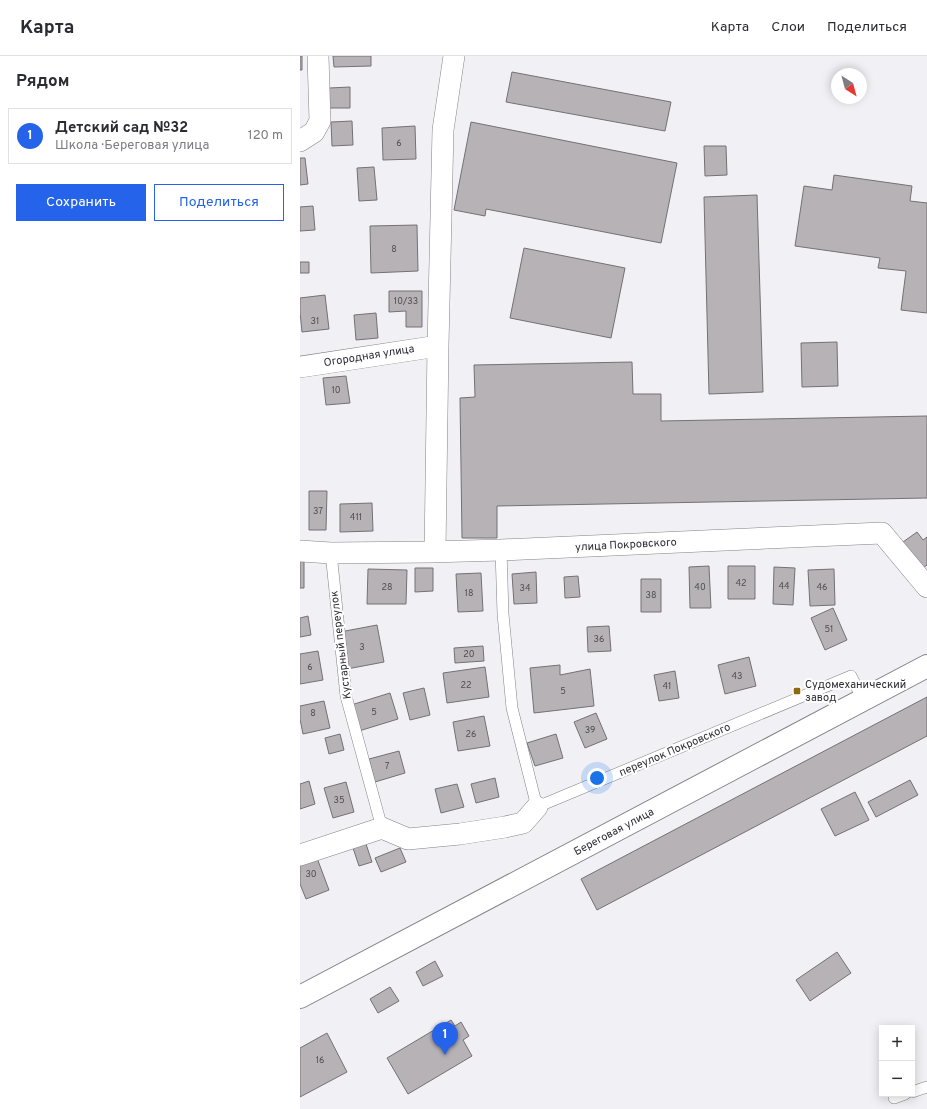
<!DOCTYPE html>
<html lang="ru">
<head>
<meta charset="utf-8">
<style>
	body { margin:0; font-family:Overpass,sans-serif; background:#f2f2f3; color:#2b2b33 }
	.controls { position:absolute; right:12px; bottom:12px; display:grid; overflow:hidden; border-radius:0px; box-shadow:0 2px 10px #0003 }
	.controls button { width:36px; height:36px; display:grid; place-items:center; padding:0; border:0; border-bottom:1px solid #e1e1e2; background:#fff; color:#2b2b33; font:20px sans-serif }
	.compass { position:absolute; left:531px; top:12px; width:36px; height:36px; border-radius:50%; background:#fff; box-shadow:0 2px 10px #0003; rotate:144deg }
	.you { position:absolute; left:297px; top:722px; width:14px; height:14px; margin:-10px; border:3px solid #fff; border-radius:50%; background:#1a73e8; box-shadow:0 0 0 6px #1a73e833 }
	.badge { display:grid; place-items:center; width:26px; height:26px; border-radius:50%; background:#2563eb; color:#fff; font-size:13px; font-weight:700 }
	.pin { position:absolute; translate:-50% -33px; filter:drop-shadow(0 1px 2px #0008) }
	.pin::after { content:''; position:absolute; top:21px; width:14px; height:12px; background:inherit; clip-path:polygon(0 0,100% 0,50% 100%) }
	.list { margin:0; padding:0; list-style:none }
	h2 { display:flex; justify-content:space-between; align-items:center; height:52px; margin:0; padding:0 16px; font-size:17px }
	h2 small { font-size:13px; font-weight:400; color:#7c7c81 }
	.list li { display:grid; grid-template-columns:26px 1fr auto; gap:12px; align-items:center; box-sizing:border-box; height:56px; margin:0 8px 8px; padding:0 8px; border:1px solid #e1e1e2; border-radius:0px }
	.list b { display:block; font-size:15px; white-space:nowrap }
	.list p { margin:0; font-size:13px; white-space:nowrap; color:#7c7c81 }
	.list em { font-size:13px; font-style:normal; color:#7c7c81 }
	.actions { display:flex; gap:8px; padding:12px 16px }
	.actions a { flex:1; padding:9px 0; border:1px solid #2563eb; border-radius:0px; text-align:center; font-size:14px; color:#2563eb }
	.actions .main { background:#2563eb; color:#fff }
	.map { position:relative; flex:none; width:627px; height:1053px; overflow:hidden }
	header { display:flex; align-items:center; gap:24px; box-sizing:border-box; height:56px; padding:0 20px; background:#fff; border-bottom:1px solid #e1e1e2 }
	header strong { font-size:19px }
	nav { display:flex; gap:22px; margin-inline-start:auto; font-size:14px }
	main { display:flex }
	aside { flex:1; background:#fff }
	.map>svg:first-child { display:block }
</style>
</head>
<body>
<header>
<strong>Карта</strong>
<nav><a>Карта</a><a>Слои</a><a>Поделиться</a></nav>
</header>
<main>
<aside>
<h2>Рядом<small></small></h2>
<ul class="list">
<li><span class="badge">1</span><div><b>Детский сад №32</b><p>Школа · Береговая улица</p></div><em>120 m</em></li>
</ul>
<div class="actions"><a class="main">Сохранить</a><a>Поделиться</a></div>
</aside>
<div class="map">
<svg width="627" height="1053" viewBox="0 0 627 1053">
	<rect width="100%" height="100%" fill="#f0f0f5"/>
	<path fill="#b6b2b6" stroke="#747175" d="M0,0H2V14H0Z
		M33,0H71V10L34,11Z
		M212,16L371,46L365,75L206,46Z
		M50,31V52H29V32Z
		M52,65L53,89L32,90L31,66Z
		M171,66L377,107L361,187L186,153L185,160L154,154Z
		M115,70L116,103L83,104L82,72Z
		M404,90H426L427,119L405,120Z
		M0,102H5L8,128L0,129Z
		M74,111L77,144L59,145L57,112Z
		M534,119L612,130L610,145L627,147V257L601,254L606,215L578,212L580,202L495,190L504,130L532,134Z
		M457,139L463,336L409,338L404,141Z
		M13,150L15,174L0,175V151Z
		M117,169L118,215L71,217L70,170Z
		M224,192L325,212L311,282L210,262Z
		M0,206H9V217H0Z
		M89,235H122V271H106V255L89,256Z
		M25,239L29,273L2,276L0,256V242Z
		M76,257L78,282L56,284L54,259Z
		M537,286L538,330L502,331L501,287Z
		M332,306L333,338H361V365L627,360V442L197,450V482H162L160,342L175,341L174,309Z
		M46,320L50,347L26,349L23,322Z
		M9,435H27L26,474H9Z
		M72,447L73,475L40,476V448Z
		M617,476L623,484L627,481V509L623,512L603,486Z
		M0,505H4V532H0Z
		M409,510L411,552H390L389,511Z
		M428,510H455V543H428Z
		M474,511L495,512L493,549L473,548Z
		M115,512H133V535L115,536Z
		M68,513L107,514L106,548H67Z
		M534,513L535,549L510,550L508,514Z
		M236,516L237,547L214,548L212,518Z
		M181,517L183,555L158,556L156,518Z
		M278,520L280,541L265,542L264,521Z
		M341,523H361V556H341Z
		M533,552L547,584L525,594L511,562Z
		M8,560L11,579L0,581V562Z
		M77,569L84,606L47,613L40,576Z
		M309,570L311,595L288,596L287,571Z
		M183,590L184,605L155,607L154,592Z
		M18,595L23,624L0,628V598Z
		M449,601L456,630L425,638L418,609Z
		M260,609V619L290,613L294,650L234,657L230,612Z
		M185,611L189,641L147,647L143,617Z
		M375,615L379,642L359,645L354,619Z
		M124,632L130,659L110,664L103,637Z
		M90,637L98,663L59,675L51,649Z
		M627,641V680L297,854L281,823Z
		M24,645L30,672L3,678L0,663V650Z
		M296,657L307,683L285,692L274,666Z
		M184,660L190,690L158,695L153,666Z
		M40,678L44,694L29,698L25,682Z
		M256,678L263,702L235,710L227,687Z
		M99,695L105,717L75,726L69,703Z
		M195,722L199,741L176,747L171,728Z
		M610,724L618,739L576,761L568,746Z
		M9,725L15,748L0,753V728Z
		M46,726L54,756L33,762L24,732Z
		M157,728L164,751L141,757L135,733Z
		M555,736L569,764L535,780L521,753Z
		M66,788L72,806L59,810L53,792Z
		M100,792L106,806L81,816L75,802Z
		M17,802L29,834L6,843L0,828V808Z
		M537,896L551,917L510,945L496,924Z
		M135,905L143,920L123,930L116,916Z
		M90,931L99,945L78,957L70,943Z
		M151,964L155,970L161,966L169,980L163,984L172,1000L108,1038L87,1002Z
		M27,977L47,1016L0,1041V992Z"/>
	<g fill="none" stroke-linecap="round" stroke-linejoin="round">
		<g stroke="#838387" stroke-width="12">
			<path id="lane" d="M201,494L203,558L212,652L237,751L551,620L563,644
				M31,497L46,640L82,772
				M612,1036L627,1031
				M594,1042L605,1038"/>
		</g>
		<g stroke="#838387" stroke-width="22">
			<path id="street" d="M0,85L14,76L20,65L18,0
				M0,311L138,290
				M0,495L31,497L130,496L201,494L582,477L627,531
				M135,496L138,290L143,74L154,0
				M0,799L82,772L108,783L160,778L205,771L223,767L237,751"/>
		</g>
		<g stroke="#838387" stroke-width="24">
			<path id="secondary" d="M0,941L627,610"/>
		</g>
		<use href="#lane" stroke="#fff" stroke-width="11"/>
		<use href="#street" stroke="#fff" stroke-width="21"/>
		<use href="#secondary" stroke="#fff" stroke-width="22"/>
	</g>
	<rect fill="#8d6b0d" stroke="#fefdff" stroke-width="1.5" x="493" y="631" width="8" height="8" rx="2"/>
	<g text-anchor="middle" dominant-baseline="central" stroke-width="4" stroke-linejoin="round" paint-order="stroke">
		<g font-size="9" fill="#4f4e51">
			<text x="99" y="87">6</text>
			<text x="94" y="193">8</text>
			<text x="106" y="245">10/33</text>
			<text x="15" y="265">31</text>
			<text x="36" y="334">10</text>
			<text x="18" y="455">37</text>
			<text x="56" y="461">411</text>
			<text x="441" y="527">42</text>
			<text x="484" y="530">44</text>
			<text x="87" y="531">28</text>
			<text x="400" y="531">40</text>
			<text x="522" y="531">46</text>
			<text x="225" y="532">34</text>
			<text x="169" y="537">18</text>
			<text x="351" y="539">38</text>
			<text x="529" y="573">51</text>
			<text x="299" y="583">36</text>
			<text x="62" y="591">3</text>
			<text x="169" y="598">20</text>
			<text x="10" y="611">6</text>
			<text x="437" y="620">43</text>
			<text x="166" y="629">22</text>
			<text x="367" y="630">41</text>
			<text x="263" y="635">5</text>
			<text x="74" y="656">5</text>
			<text x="13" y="657">8</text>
			<text x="290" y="674">39</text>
			<text x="171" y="678">26</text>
			<text x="87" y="710">7</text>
			<text x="39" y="744">35</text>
			<text x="11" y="818">30</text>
			<text x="20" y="1004">16</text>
		</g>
		<g font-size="11" fill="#2d2d2f" stroke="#fefdff">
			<text transform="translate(69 300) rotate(-9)">Огородная улица</text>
			<text transform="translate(326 489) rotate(-3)">улица Покровского</text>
			<text transform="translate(41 589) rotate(-97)">Кустарный переулок</text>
			<text transform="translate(375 694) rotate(-23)">переулок Покровского</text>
			<text transform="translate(314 776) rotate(-28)">Береговая улица</text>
		</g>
		<g font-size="11" fill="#2d2d2f" stroke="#fefdff" text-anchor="start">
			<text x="505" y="629">Судомеханический<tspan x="505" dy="13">завод</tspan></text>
		</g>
	</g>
</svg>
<div class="controls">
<button>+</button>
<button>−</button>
</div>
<svg class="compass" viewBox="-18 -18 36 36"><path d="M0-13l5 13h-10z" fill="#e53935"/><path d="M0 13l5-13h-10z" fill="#7c7c81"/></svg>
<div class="you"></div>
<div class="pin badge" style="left:145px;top:999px">1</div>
</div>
</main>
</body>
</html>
